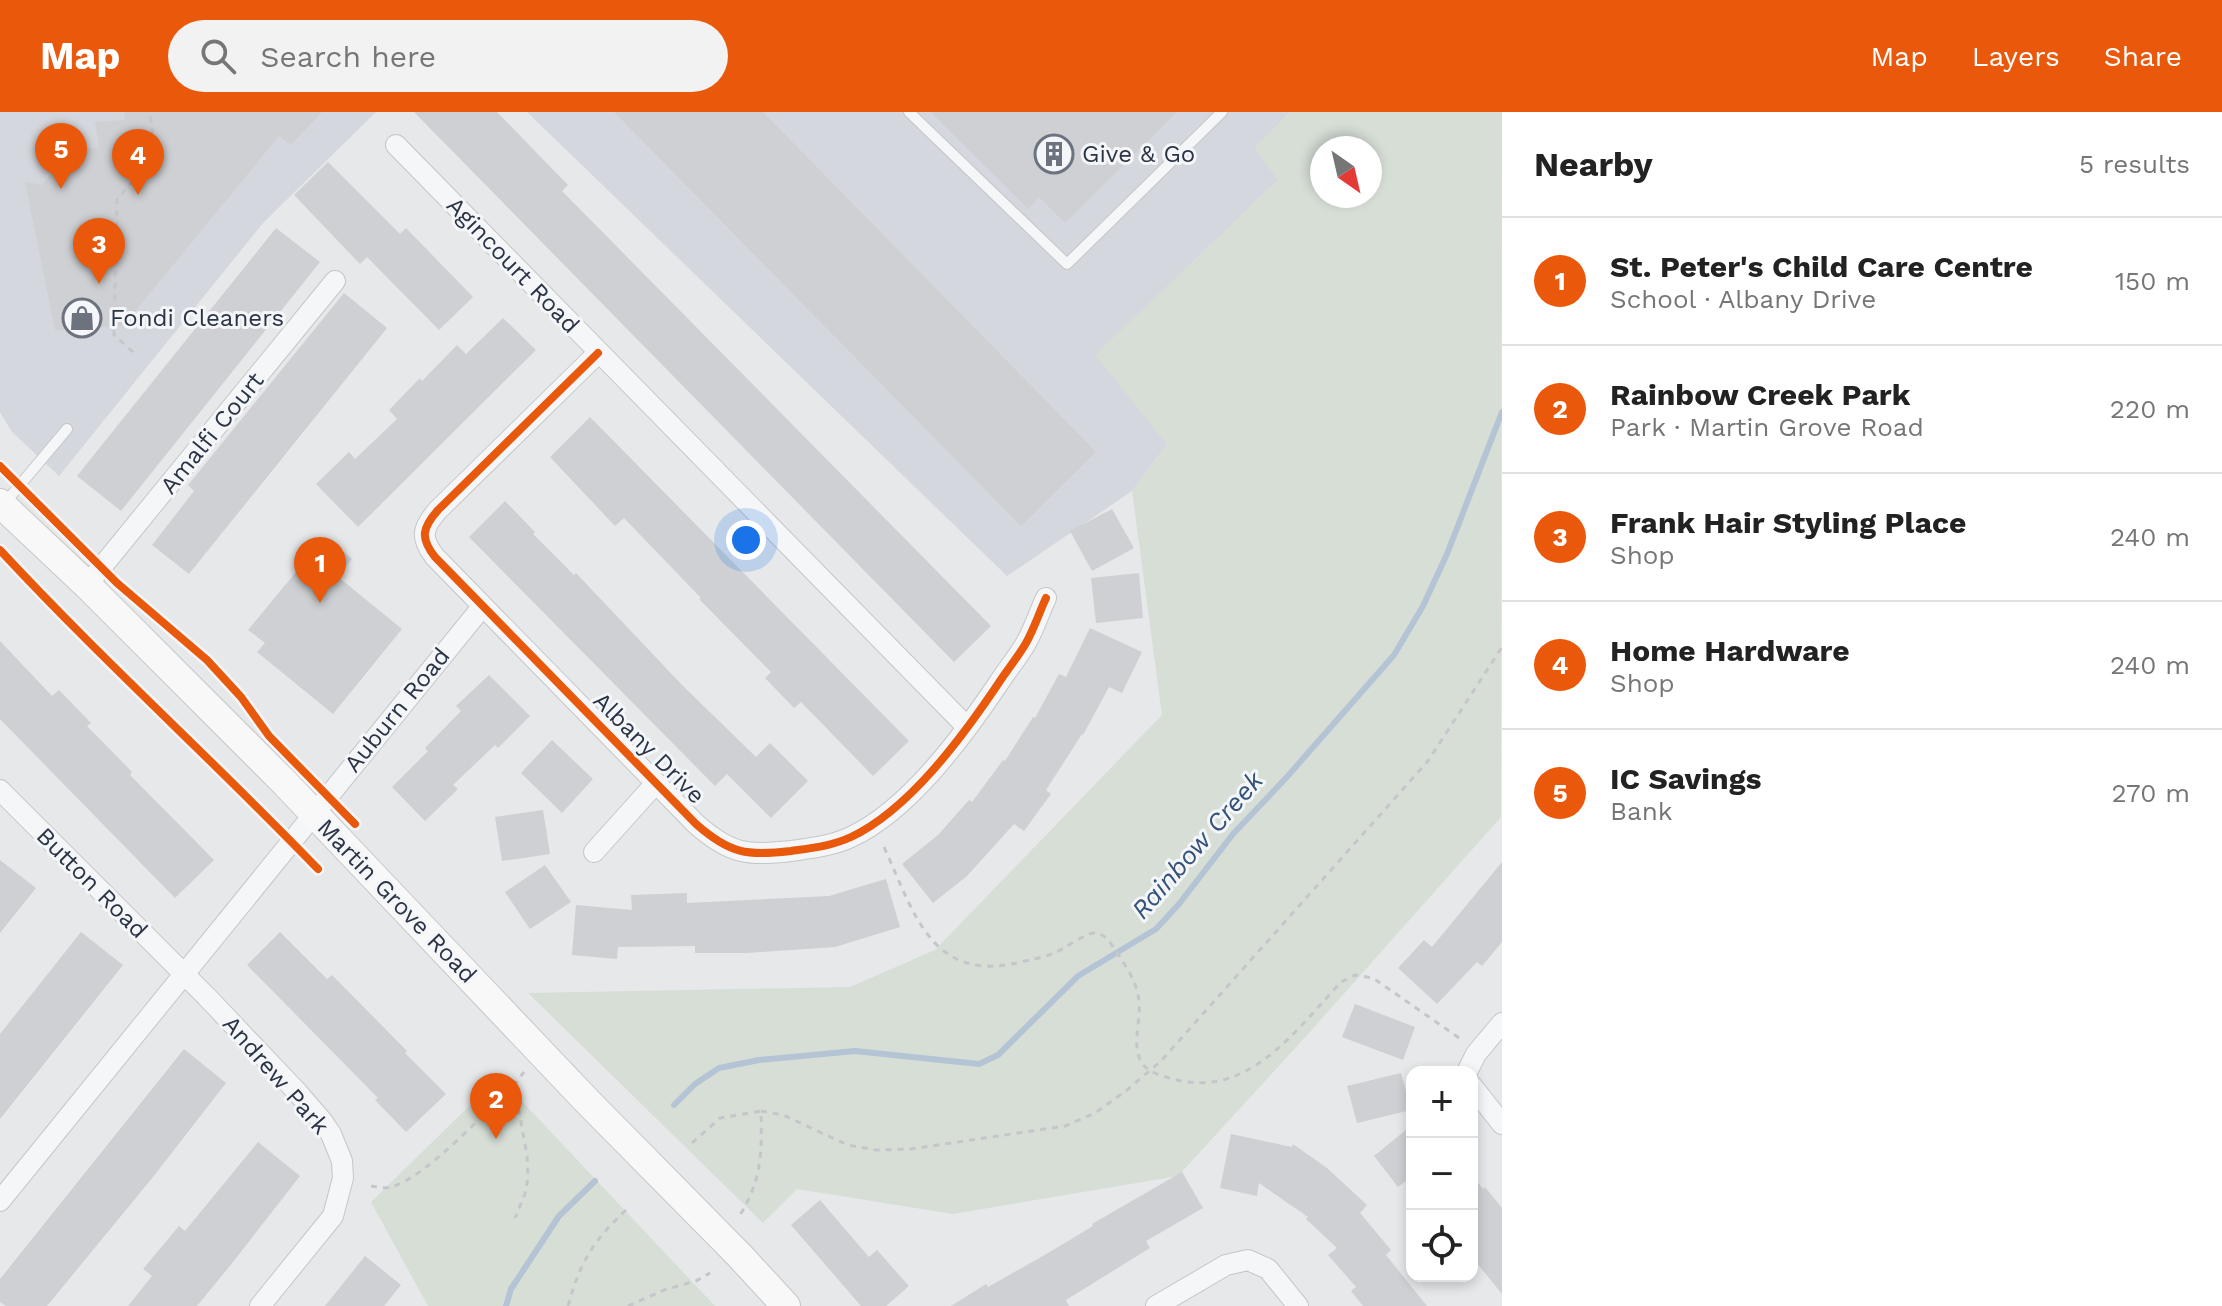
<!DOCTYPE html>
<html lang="en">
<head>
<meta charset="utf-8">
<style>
	body { margin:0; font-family:"Work Sans",sans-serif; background:#f2f2f2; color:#222 }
	.controls { position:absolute; right:24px; bottom:24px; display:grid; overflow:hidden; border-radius:16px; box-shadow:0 4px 12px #0003 }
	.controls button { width:72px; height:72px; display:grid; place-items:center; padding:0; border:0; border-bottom:2px solid #e0e0e0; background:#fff; color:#222; font:40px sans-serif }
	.compass { position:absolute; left:1310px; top:24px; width:72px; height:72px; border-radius:50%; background:#fff; box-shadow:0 4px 12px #0003; rotate:146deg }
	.you { position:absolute; left:746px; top:428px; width:28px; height:28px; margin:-20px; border:6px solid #fff; border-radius:50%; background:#1a73e8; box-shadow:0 0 0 12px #1a73e833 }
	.badge { display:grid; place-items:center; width:52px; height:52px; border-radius:50%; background:#ea580c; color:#fff; font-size:26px; font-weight:700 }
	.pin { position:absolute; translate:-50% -66px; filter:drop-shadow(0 2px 4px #0008) }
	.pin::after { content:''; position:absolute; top:42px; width:28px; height:24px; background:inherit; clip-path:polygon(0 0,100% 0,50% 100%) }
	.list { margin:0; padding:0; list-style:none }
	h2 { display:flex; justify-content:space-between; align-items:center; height:104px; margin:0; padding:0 32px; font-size:34px }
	h2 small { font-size:26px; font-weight:400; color:#767676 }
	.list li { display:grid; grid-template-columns:52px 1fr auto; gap:24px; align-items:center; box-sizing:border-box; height:128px; padding:0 32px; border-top:2px solid #e0e0e0 }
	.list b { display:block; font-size:30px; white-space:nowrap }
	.list p { margin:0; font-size:26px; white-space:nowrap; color:#767676 }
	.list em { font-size:26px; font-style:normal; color:#767676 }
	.icon { flex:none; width:44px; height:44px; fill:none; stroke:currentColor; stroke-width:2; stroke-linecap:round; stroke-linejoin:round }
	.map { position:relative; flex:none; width:1502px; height:1194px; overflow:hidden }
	header { display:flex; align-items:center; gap:48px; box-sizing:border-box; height:112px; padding:0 40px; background:#ea580c; color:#fff }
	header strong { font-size:38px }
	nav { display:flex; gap:44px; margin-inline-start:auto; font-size:28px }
	.search { width:560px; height:72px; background:#f2f2f2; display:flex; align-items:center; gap:20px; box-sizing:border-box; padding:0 28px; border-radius:44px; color:#767676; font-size:30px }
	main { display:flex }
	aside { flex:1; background:#fff }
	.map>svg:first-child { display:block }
</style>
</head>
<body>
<header>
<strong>Map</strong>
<div class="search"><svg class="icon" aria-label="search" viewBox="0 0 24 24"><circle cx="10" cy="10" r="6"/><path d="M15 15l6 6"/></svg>Search here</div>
<nav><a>Map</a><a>Layers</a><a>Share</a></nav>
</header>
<main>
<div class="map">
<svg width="1502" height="1194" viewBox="0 0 1502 1194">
	<rect width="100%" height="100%" fill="#e6e8ea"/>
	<path fill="#d4d7dd" d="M0,0H376L263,111L59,364L12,320L0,300Z
		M527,0H1290L1255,35L1278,68L1096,243L1167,332L1132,379L1007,464Z"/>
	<path fill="#d6ded6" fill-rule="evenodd" d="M1290,0H1502L1501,705L1309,921L1178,1064L953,1102L797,1077L763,1111L528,881L850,875L935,838L1162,603L1132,379L1167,332L1095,243L1278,68L1254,35ZM1322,36H1370V84H1322Z
		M499,965L715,1194H428L371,1090Z"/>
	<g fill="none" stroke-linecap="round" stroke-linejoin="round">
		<path stroke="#b4c4d5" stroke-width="6" d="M674,993L695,972L719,956L759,948L855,939L979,952L998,943L1078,864L1156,817L1179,792L1233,722L1286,666L1394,543L1423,494L1447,442L1502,300
			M506,1194L511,1177L559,1104L595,1069"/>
	</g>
	<path fill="#ced0d3" d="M124,0H322L291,33L279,24L123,214L55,218L25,70L42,73L72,39L99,35L95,10L125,8Z
		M414,0H497L568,73L562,79L991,514L954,550Z
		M614,0H763L1096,340L1021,414Z
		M931,0H1177L1065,111L1039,85L1028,97Z
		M328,50L400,122L406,116L473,185L439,218L367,145L360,152L294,83Z
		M276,116L320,150L121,399L77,364Z
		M344,181L387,216L189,462L152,433L194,379L188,373Z
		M503,206L536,238L358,415L316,372L349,340L355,347L397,307L389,298L420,266L422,269L457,233L466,242Z
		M590,305L909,629L873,664L801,590L794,596L765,566L771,560L699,487L701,486L624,406L615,414L550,345Z
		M505,389L535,420L533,422L574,463L576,461L682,573L756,645L770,631L808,669L771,706L727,662L715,674L469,425Z
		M1112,397L1134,436L1092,459L1070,419Z
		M331,429L352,447L337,464L402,517L333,602L257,540L265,531L248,518L310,443L316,448Z
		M1139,461L1143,506L1096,511L1091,466Z
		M1090,516L1142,540L1122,581L1109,575L1083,623L1082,622L1046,678L1051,682L1024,719L1014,712L967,764L933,791L902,752L938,723L969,688L972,690L1003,648L1005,649L1033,605L1035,606L1059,562L1066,565Z
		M0,529L52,584L59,578L91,611L87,614L132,660L130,663L214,748L175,786L0,607Z
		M489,563L530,604L498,636L495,633L453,673L458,677L425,709L392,675L428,639L425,636L461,599L456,594Z
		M552,628L593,667L562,701L521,661Z
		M543,698L550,742L502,749L495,705Z
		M0,748L36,776L0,821Z
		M1502,750V830L1482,854L1477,850L1437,892L1398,856L1424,828L1432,835Z
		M545,753L571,790L530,817L505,780Z
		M886,767L900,815L835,835L747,841H695V834L618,835L617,847L572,843L576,793L632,798L631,783L687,781V791L829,784Z
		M81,820L123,853L0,1007V922Z
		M280,820L327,867L332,863L407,939L405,941L446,982L406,1020L375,988L378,986L247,853Z
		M1355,892L1415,915L1403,948L1342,925Z
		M184,937L226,971L153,1065L47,1194H6L0,1190V1167Z
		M1401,961L1411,998L1357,1011L1347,974Z
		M1412,1013V1064L1398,1075L1374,1044Z
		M1231,1022L1292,1035L1293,1032L1327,1056L1367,1093L1360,1101L1391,1138L1386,1143L1427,1194H1363L1351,1179L1356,1175L1328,1143L1337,1136L1306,1107L1308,1105L1259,1071L1257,1084L1220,1076Z
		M258,1030L300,1064L229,1155L197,1194H128L152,1164L143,1157L179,1114L185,1119Z
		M1182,1060L1203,1096L1146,1129L1150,1136L1066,1188L1069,1194H951L986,1172L988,1175L1048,1141L1093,1114L1092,1112Z
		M1472,1063L1483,1077L1485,1075L1502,1096V1182L1472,1145Z
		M820,1088L869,1145L877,1138L909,1174L886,1194H861L791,1113Z
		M365,1144L401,1173L384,1194H325Z"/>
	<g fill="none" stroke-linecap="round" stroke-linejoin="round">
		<g stroke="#c4c6c8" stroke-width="12">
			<path id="lane" d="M909,0L1067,152L1222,0
				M4,392L67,317"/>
		</g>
		<g stroke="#c4c6c8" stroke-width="22">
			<path id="street" d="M396,33L967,615
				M598,241L438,398C422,416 420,426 435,445L696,712C730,742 747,744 791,739C812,736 832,734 851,725C909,698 963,624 998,572C1007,558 1018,545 1026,531C1034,517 1039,501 1046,486
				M87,473L335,169
				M0,678L207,885L298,981L323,1010L331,1022L342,1049L343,1066L333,1104L260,1194
				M594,740L656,671
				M1467,960L1476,942L1502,911
				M1472,974L1502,1012
				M0,1089L482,495
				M1156,1194L1226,1153L1248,1148L1268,1157L1298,1194"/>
		</g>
		<g stroke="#c4c6c8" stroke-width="30">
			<path id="secondary" d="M0,391L87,473L284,670L587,989L740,1144L786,1194"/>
		</g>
		<path stroke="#c5c6ca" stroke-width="3" stroke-dasharray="6 6" stroke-linecap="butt" d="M133,240L114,223L117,88L155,42L150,0
			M884,735C915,803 932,874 1025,849C1034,847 1045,845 1054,841C1065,837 1087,819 1097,821C1107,823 1113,835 1118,842C1128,858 1138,872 1139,891C1141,910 1131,934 1142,951C1148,961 1163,964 1173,967C1248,988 1296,918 1341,870L1355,863L1373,866L1462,928
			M514,973L527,1043L528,1065L525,1082L515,1106
			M761,999L783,1003L848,1033L876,1038L911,1037L1065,1014L1095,1001L1127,978L1161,949L1428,649L1502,535
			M692,1031L720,1006L761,999C762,1042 762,1069 738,1106
			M371,1074C377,1075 384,1077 390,1075C424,1068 487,998 514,973L524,960
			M568,1194C580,1150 593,1129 626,1098
			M628,1194L664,1178L696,1169L710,1161"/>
		<use href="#lane" stroke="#f5f6f7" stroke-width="10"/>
		<use href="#street" stroke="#f5f6f7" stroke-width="20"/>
		<use href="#secondary" stroke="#f8f8f8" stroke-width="28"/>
		<g stroke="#f4f6f9" stroke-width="13">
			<path id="cycleway" d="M598,241L438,398C422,416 420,426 435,445L696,712C730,742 747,744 791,739C812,736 832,734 851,725C909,698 963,624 998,572C1007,558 1018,545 1026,531C1034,517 1039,501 1046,486
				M0,354L117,471L207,548L241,585L269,624L355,712
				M0,438C102,548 214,649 318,757"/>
		</g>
		<use href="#cycleway" stroke="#e8590c" stroke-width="8"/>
	</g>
	<defs>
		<g id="building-ring" transform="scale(2)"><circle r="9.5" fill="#f4f6f9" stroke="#6c737f" stroke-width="1.5"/><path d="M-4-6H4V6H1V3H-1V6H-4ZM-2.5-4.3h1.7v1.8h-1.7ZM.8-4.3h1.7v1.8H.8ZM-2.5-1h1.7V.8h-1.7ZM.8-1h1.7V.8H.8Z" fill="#6c737f"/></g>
		<g id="shop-ring" transform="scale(2)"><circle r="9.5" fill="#f4f6f9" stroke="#6c737f" stroke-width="1.5"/><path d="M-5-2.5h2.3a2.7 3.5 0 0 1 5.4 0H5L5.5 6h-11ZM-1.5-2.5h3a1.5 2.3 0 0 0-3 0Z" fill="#6c737f"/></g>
	</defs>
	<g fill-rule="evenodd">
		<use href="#building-ring" x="1054" y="42"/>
		<use href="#shop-ring" x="82" y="206"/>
	</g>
	<g text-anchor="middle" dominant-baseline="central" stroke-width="6" stroke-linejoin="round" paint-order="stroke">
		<g font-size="24" fill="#2b3445" stroke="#f4f6f9" text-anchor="start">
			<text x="1082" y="42">Give &amp; Go</text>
			<text x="110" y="206">Fondi Cleaners</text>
		</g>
		<g font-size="24" fill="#2b3445" stroke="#f4f6f9">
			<text transform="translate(513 153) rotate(46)">Agincourt Road</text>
			<text transform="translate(212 321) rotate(-51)">Amalfi Court</text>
			<text transform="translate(397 598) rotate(-51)">Auburn Road</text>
			<text transform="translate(649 636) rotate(45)">Albany Drive</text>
			<text transform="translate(92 771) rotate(45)">Button Road</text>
			<text transform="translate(397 789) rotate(46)">Martin Grove Road</text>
			<text transform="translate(276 963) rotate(49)">Andrew Park</text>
		</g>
		<g font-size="26" font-style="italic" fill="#34527a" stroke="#f4f6f9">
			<text transform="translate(1197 733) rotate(-49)">Rainbow Creek</text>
		</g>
	</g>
</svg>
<div class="controls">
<button>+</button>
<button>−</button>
<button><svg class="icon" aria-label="locate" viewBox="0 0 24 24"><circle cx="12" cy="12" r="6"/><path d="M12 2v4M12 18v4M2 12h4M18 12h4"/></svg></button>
</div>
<svg class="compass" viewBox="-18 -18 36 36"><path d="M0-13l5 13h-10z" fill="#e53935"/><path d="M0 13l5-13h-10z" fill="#767676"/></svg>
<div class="you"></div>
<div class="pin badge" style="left:320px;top:491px">1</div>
<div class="pin badge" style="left:496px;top:1027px">2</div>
<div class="pin badge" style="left:99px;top:172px">3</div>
<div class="pin badge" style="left:138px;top:83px">4</div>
<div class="pin badge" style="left:61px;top:77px">5</div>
</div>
<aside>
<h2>Nearby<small>5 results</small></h2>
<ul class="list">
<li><span class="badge">1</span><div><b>St. Peter's Child Care Centre</b><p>School · Albany Drive</p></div><em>150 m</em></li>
<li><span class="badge">2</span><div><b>Rainbow Creek Park</b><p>Park · Martin Grove Road</p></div><em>220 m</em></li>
<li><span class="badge">3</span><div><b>Frank Hair Styling Place</b><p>Shop</p></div><em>240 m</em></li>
<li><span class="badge">4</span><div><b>Home Hardware</b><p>Shop</p></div><em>240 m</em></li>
<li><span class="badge">5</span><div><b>IC Savings</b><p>Bank</p></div><em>270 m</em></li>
</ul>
</aside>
</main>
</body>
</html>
